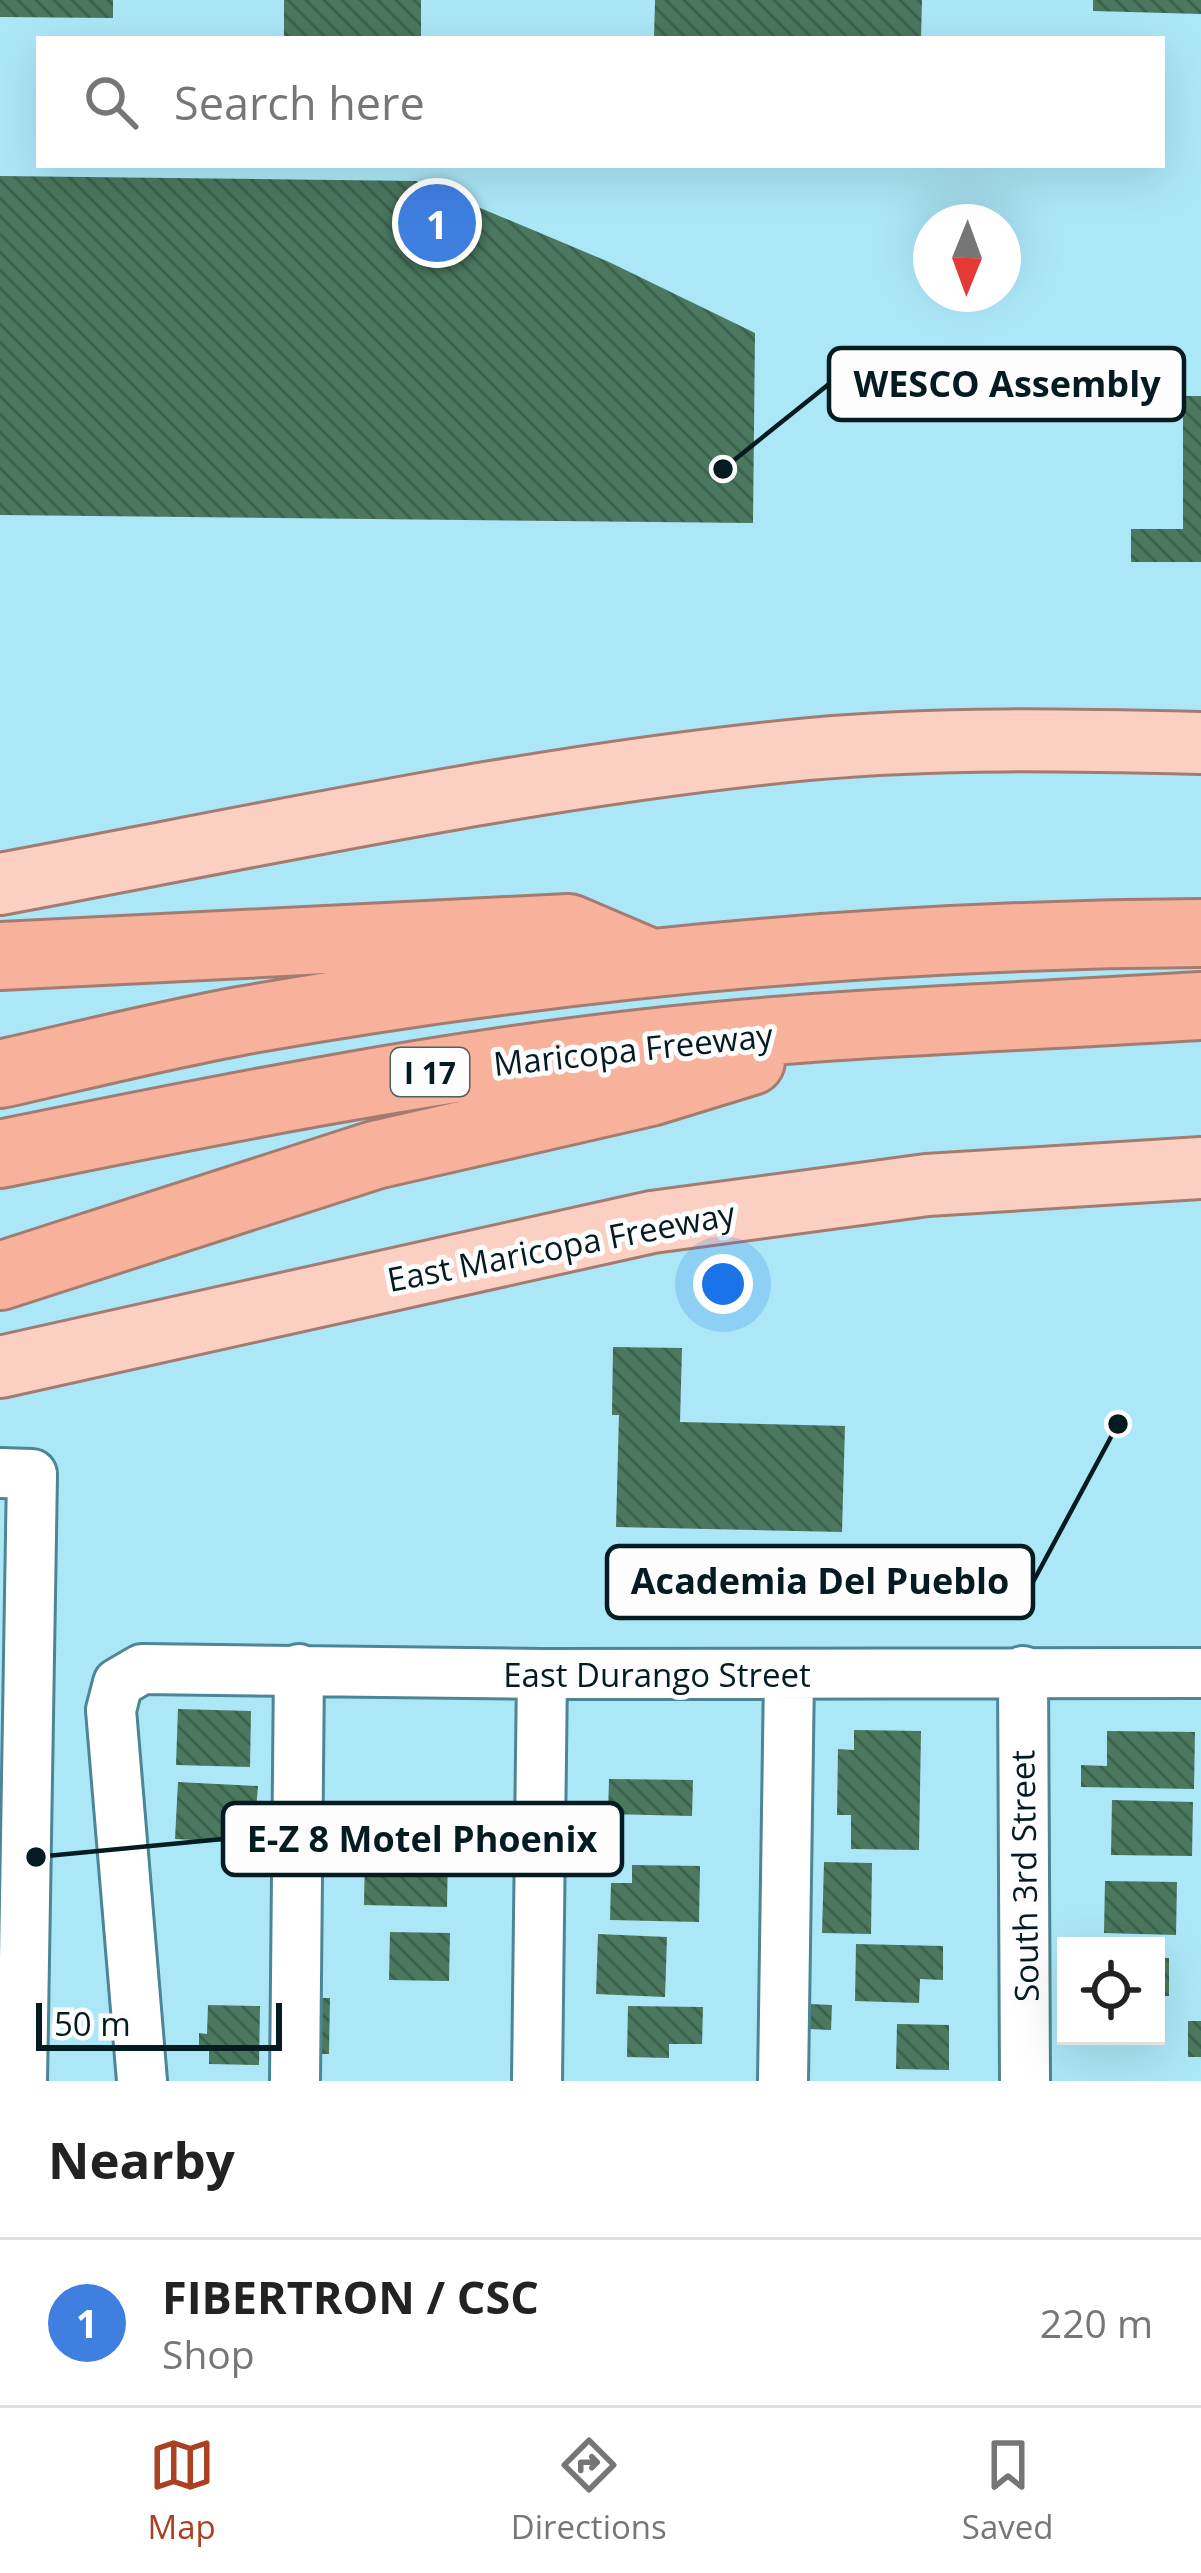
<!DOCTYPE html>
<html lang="en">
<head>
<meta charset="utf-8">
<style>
	body { margin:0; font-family:"Open Sans",sans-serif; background:#f6f6f6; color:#222 }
	.controls { position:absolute; right:36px; bottom:36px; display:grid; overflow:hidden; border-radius:0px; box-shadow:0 12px 48px #0002 }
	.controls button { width:108px; height:108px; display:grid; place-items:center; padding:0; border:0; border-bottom:3px solid #e0e0e0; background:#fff; color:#222; font:60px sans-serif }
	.compass { position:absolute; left:913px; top:204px; width:108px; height:108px; border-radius:50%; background:#fff; box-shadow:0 12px 48px #0002; rotate:181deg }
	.scale { position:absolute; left:36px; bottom:30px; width:246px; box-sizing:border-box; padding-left:12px; border:6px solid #041b22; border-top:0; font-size:33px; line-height:42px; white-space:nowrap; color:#041b22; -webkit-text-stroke:9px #fdfdfd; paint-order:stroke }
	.you { position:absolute; left:723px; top:1284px; width:42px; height:42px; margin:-30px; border:9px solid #fff; border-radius:50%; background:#1a73e8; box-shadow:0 0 0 18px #1a73e833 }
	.badge { display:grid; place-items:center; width:78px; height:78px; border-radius:50%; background:#aa4221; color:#fff; font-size:39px; font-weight:700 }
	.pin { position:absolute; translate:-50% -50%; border:6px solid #fff; box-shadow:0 3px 12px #0006 }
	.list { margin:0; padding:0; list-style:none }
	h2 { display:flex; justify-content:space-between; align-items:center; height:156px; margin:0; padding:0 48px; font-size:51px }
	h2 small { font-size:39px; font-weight:400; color:#767676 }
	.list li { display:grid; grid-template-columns:78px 1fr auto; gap:36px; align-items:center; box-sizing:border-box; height:168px; padding:0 48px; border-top:3px solid #e0e0e0 }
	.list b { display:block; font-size:45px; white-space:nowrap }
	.list p { margin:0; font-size:39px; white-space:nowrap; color:#767676 }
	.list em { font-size:39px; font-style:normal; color:#767676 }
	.icon { flex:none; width:66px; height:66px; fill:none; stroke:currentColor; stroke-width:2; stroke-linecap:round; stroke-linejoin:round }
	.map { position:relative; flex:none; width:1201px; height:2081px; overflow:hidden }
	.search { position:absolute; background:#fff; box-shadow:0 12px 48px #0002; left:36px; right:36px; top:36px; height:132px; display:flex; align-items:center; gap:30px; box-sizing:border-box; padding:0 42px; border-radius:0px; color:#767676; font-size:45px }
	.sheet { height:324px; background:#fff }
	nav { display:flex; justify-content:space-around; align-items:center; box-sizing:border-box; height:168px; border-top:3px solid #e0e0e0; background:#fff; font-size:33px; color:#767676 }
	nav a { display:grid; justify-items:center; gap:6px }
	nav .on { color:#aa4221 }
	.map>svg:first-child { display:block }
</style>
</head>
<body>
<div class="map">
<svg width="1201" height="2081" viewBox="0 0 1201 2081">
	<defs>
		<pattern id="building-back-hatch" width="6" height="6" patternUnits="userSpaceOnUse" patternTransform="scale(3)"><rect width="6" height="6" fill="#4b785e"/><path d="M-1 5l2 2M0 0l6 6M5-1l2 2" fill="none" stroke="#3c624d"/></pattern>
	</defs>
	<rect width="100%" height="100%" fill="#ace7f8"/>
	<path fill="url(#building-back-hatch)" d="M0,0H113V18L0,17Z
		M284,0H421V39H284Z
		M655,0H922L921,39H654Z
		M1093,0H1201V14L1093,11Z
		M0,176L416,181L609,262L755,333L753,523L0,515Z
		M1183,396H1201V562H1131V529H1183Z
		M613,1347L682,1348L680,1422L845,1426L842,1532L616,1527L619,1415H612Z
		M178,1709L251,1711L250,1767L176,1765Z
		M854,1730L921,1731L919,1850L851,1849V1815H837L838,1749L854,1750Z
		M1107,1731L1195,1732L1194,1789L1081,1787V1765L1107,1766Z
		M609,1779L693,1780L692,1816L608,1814Z
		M178,1782L258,1786L256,1809L274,1810L272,1844L175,1839Z
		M1112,1800L1193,1802L1192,1856L1111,1855Z
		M365,1848L448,1850L447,1907L364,1905Z
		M824,1862L872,1863L871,1934L822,1933Z
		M632,1865L700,1866L699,1922L610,1920L611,1883H632Z
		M1105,1881L1177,1882L1176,1935L1104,1933Z
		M390,1932L450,1933L449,1981L389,1980Z
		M598,1934L667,1937L665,1997L596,1994Z
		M856,1944L943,1946V1980L920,1979L919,2003L855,2001Z
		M1156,1958H1169V1996H1156Z
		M300,1998H330L329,2054H313Z
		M788,2003L832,2005L831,2030L787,2028Z
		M208,2005L260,2006L259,2065L209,2064V2048H199V2033L207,2034Z
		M628,2006L703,2007L702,2044H669V2058L627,2057Z
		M1188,2021H1201V2057H1188Z
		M897,2024L949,2025V2070L896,2069Z"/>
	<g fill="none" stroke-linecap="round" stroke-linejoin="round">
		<g stroke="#4c8594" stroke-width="54">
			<path id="minor" d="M0,1473L32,1474L22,2081
				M1023,1671L1025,2081
				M142,2081L111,1710L118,1683L142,1669L542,1674L1201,1673
				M295,2081L299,1669
				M537,2081L542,1674
				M783,2081L789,1676"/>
		</g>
		<g stroke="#a37c71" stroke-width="66">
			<path id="major" d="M0,884C269,834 537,775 809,749C940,737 1070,740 1201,743
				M0,1367L652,1222L927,1185L1201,1168"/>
		</g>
		<g stroke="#a37c71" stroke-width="72">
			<path id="highway" d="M0,956L569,928L651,963
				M0,1074C80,1056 160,1036 240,1021C556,965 880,935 1201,933
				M0,1154C220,1109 441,1065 665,1041C842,1022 1023,1017 1201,1006
				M0,1276L375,1155L650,1092L751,1061"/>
		</g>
		<use href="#minor" stroke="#fff" stroke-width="48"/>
		<use href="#major" stroke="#fbd0c3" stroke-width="60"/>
		<use href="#highway" stroke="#f8b19b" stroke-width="66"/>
	</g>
	<g text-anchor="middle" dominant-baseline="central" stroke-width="10" stroke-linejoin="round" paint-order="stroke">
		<rect fill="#fdfdfd" stroke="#4f5f64" stroke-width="3" x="391" y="1048" width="78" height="48" rx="9"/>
		<g font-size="30" font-weight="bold" fill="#041b22">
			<text x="430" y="1072">I 17</text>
		</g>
		<g font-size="33" fill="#041b22" stroke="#fdfdfd">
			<text transform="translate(633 1049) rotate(-6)">Maricopa Freeway</text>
			<text transform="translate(561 1246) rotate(-11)">East Maricopa Freeway</text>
			<text x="657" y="1674">East Durango Street</text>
			<text transform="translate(1024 1876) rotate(-91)">South 3rd Street</text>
		</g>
	</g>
	<path fill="none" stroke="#041b22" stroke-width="4.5" d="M723 469L829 384M1118 1424L1033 1582M36 1857L223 1839"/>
	<g fill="#041b22" stroke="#fdfdfd" stroke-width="4.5">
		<circle cx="723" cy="469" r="12"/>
		<circle cx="1118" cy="1424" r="12"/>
		<circle cx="36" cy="1857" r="12"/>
	</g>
	<g fill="#fdfdfd" stroke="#041b22" stroke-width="4.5">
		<rect x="829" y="348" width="355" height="72" rx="12"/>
		<rect x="607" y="1546" width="426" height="72" rx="12"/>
		<rect x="223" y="1803" width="399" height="72" rx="12"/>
	</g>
	<g font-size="36" text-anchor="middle" font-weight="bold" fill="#041b22">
		<text x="1007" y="397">WESCO Assembly</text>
		<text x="820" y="1594">Academia Del Pueblo</text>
		<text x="422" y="1852">E-Z 8 Motel Phoenix</text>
	</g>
</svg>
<div class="controls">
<button><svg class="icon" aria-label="locate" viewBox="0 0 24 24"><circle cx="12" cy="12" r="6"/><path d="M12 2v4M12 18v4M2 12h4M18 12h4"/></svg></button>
</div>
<svg class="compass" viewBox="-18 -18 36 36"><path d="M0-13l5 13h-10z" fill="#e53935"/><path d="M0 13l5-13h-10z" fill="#767676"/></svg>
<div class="scale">50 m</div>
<div class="you"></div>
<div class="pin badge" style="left:437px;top:223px;background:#3f7fe0">1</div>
<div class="search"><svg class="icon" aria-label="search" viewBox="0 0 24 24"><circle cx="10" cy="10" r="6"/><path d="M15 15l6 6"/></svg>Search here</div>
</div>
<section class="sheet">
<h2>Nearby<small></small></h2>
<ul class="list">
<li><span class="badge" style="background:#3f7fe0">1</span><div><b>FIBERTRON / CSC</b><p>Shop</p></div><em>220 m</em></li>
</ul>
</section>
<nav>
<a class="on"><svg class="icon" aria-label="map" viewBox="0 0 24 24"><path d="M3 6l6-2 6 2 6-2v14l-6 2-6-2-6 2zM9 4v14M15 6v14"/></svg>Map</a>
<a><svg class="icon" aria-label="directions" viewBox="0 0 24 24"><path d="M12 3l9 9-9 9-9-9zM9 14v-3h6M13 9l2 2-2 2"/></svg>Directions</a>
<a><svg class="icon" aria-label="saved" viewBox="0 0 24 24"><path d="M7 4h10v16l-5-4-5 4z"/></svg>Saved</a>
</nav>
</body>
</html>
